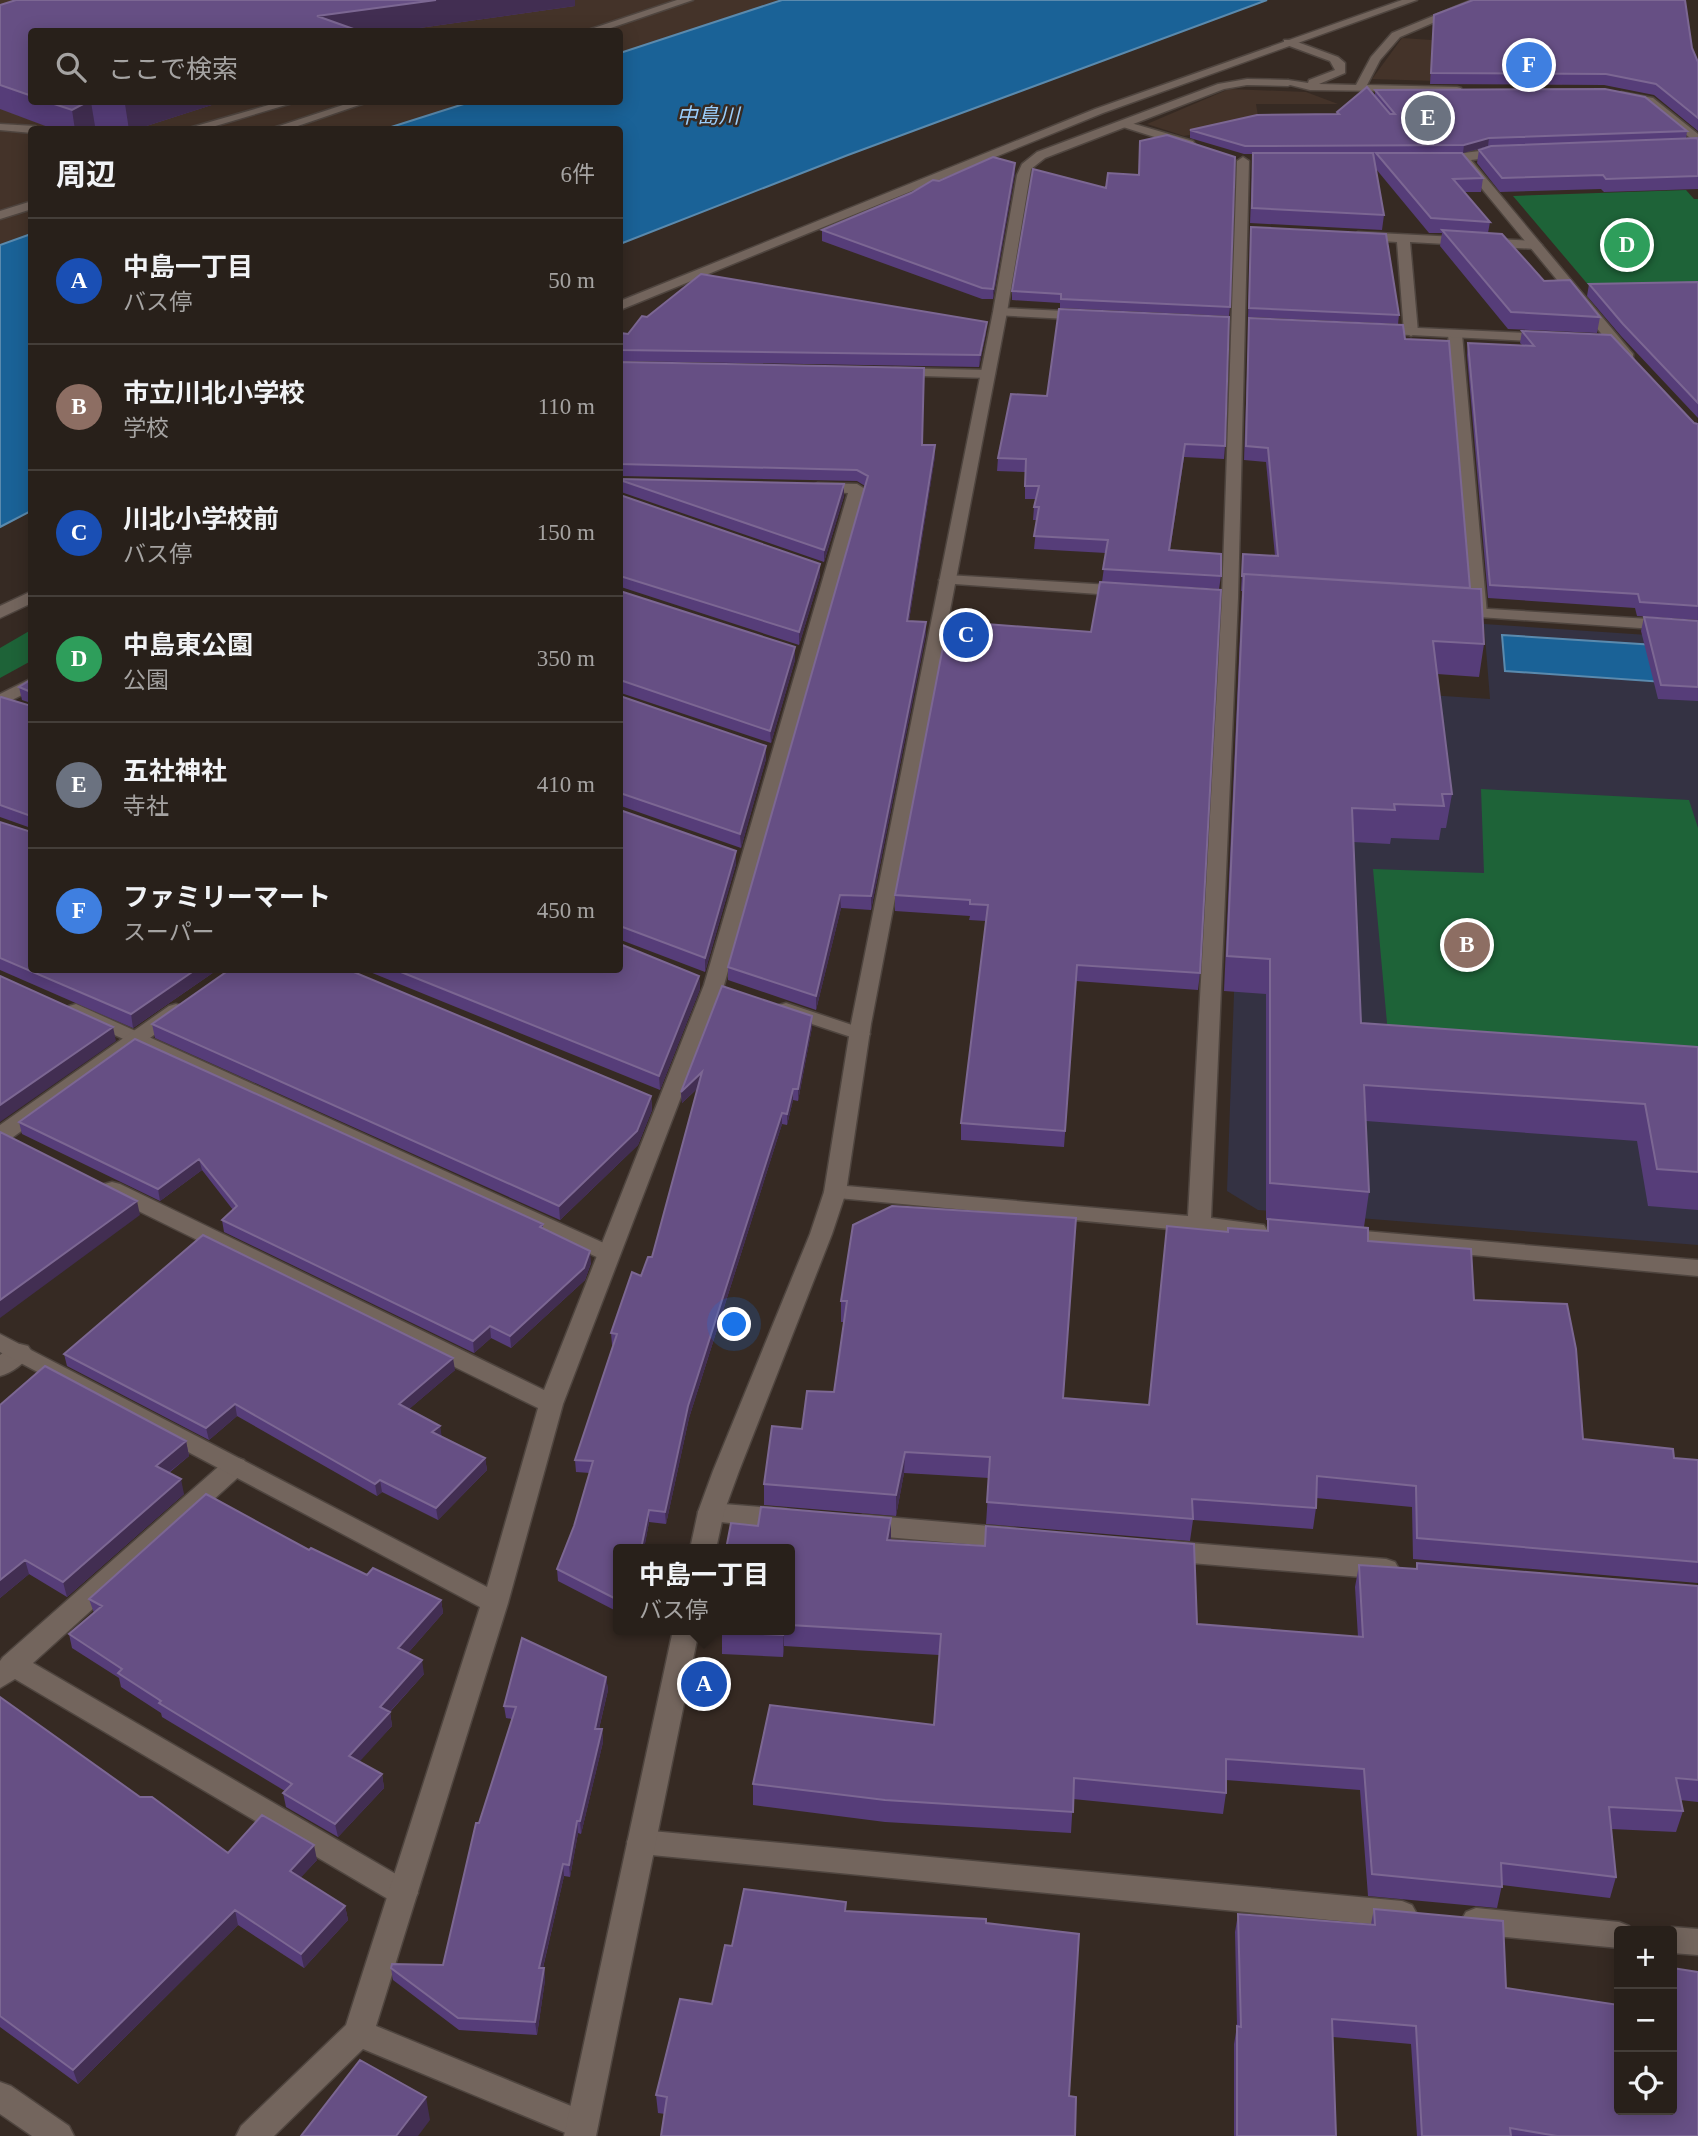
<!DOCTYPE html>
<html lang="ja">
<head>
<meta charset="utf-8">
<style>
	body { margin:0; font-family:"Times New Roman","Noto Sans JP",serif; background:#342d27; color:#f1f3f6 }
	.controls { position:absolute; right:21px; bottom:21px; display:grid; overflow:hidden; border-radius:7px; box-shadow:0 4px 18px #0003 }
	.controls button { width:63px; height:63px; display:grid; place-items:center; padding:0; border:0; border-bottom:2px solid #443e39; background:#28201a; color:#f1f3f6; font:35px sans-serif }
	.you { position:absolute; left:735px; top:1325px; width:24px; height:24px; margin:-18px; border:5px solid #fff; border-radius:50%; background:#1a73e8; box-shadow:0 0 0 10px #1a73e833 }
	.badge { display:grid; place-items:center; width:46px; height:46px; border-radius:50%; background:#0b8043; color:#fff; font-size:23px; font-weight:700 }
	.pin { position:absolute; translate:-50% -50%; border:4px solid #fff; box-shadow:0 2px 7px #0006 }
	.popup { position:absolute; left:613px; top:1544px; width:182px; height:91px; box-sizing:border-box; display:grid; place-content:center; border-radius:7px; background:#28201a; filter:drop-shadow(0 2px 5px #0005); font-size:23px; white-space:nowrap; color:#a5a3a2 }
	.popup b { font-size:26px; color:#f1f3f6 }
	.popup::after { content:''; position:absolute; left:50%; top:100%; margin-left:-14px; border:14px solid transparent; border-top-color:#28201a }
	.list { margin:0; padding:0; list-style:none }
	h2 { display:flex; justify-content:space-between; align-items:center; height:91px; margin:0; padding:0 28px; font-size:30px }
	h2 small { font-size:23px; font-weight:400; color:#a5a3a2 }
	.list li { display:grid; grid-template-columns:46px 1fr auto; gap:21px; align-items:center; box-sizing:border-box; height:126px; padding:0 28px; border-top:2px solid #443e39 }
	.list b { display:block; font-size:26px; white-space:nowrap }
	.list p { margin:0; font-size:23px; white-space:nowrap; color:#a5a3a2 }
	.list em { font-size:23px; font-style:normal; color:#a5a3a2 }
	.icon { flex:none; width:38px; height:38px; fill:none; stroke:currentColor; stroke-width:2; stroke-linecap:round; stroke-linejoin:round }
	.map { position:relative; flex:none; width:1698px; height:2136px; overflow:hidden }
	.search { position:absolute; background:#28201a; box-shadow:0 4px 18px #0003; left:28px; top:28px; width:595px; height:77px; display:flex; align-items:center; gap:18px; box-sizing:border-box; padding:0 24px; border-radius:7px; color:#a5a3a2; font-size:26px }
	.panel { position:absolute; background:#28201a; box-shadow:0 4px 18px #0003; left:28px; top:126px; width:595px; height:847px; border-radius:7px }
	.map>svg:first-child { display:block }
</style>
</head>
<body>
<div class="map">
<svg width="1698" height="2136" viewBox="0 0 1698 2136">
	<rect width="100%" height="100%" fill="#362a23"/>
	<path fill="#443329" d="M0,0H782L620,53V32H32V102H470L385,129L32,130L31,234L0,245Z
		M1402,38L1554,48L1562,85L1372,79Z
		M1229,89L1306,92L1338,104H1256L1259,122L1184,136L1147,124Z"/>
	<path fill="#343243" d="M1484,624L1693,638L1698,661V1245L1258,1210L1227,1191L1245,683L1490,699Z"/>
	<path fill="#1e6338" d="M1686,190L1694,199H1698V292L1596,294L1513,196Z
		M31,630V661L0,678V648Z
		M1481,789L1689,800L1698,828V1069L1389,1045L1373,869L1484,873Z"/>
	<path fill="#1a6297" stroke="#5a8aae" stroke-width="2" d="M782,0H1267L848,155L620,244V130L385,129L470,102H620V53Z
		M31,234V511L0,527V245Z
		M1502,635L1671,646L1678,683L1505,671Z"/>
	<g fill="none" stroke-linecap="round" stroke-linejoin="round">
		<g stroke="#4f453f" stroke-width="3">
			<path id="lane" d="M352,102H368L286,130H267Z
				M32,201V209L0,219V211Z
				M1358,232L1536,241L1542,245L1536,249L1410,242L1418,332L1411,336L1404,332L1397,242L1353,239L1352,236Z
				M1455,330L1462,334L1487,614L1479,619L1471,614L1448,334Z
				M895,368L988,370L995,374L988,378L890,375V369Z
				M32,678V690L0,706V694Z
				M76,1004L617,1249L620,1254L617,1259L609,1262L601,1259L69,1014L66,1010L69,1006Z
				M20,1344L28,1346L32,1352C25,1363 12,1373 0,1376V1355L12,1346Z
				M235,1457L244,1460L247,1466L244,1472L33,1663L413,1884L418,1893L413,1902L403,1905L393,1902L15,1679L0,1688V1661L3,1657L226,1460Z"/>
		</g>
		<g stroke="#4f453f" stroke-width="3">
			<path id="street" d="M677,0H693L599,32H582Z
				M1472,0H1486L1400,37L1380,60L1367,85L1457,87L1461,88V92L1310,90L1282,83L1288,80L1308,83L1309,80L1335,70L1330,61L1284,44V40H1292L1338,57L1345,63V73L1319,84L1356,85L1371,57L1392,33Z
				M1621,92L1653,98L1698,134V144L1645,103L1617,97L1615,95Z
				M279,102H296L202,130H182Z
				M1124,121L1193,141L1195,144L1189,148L1120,126L1118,124Z
				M0,124L35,126L40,130H32V133L0,130Z
				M1496,149L1504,148L1510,152L1504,156L1471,160L1633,354V360H1623L1460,162L1439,164L1433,160L1439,156Z
				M1243,157L1249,161L1238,598L1211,1218L1264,1225L1267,1230L1264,1235L1256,1237L827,1197L824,1192L827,1187L835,1185L1188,1216L1222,598L1237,161Z
				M1000,308L1087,312L1094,316L1087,320L995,315V309Z
				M1375,326L1549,334L1556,338L1549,342L1370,333L1368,330Z
				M818,483L857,484L865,489L724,985L563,1404L508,1603L376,2026L593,2115L598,2125L593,2135L573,2136L363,2049L274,2136H236L241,2126L346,2025L480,1607L0,1352V1334L487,1587L538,1408L104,1194L101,1189L104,1184L112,1182L120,1184L544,1390L704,985L848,493L813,491L810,488L813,485Z
				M947,575L1127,586L1135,591L1127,596L941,583L939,580Z
				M1456,607L1698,622V632L1450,615L1448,612Z
				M786,1003L867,1030L870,1034L867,1038L860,1040L779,1013L776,1009L779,1005Z
				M176,1004L183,1006L186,1010L183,1014L9,1140L0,1142V1125L169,1006Z
				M1341,1229L1698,1260V1276L1333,1242L1330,1237L1333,1232Z
				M711,1503L786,1509L795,1512L799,1519L795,1526L786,1529L711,1521L702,1519L698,1512L702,1505Z
				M863,1515L1013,1528L1022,1531L1026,1538L1022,1545L1013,1548L863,1535L854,1532L850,1525L854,1518Z
				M1167,1541L1386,1559L1395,1562L1399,1569L1395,1576L1386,1579L1167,1561L1158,1558L1154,1551L1158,1544Z
				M641,1830L1402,1901L1412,1905L1417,1914L1412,1923L1402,1927L641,1854L631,1851L627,1842L631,1833Z
				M1476,1908L1619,1922L1629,1926L1632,1931H1619V1948L1476,1934L1466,1930L1461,1921L1466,1912Z
				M1672,1927L1698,1929V1955L1672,1953V1931H1661Z
				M0,2082L11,2086L69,2126L74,2136H32L0,2114Z"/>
		</g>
		<g stroke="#4f453f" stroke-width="3">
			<path id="secondary" d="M1402,0H1417L1103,113L620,310V301L1095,109Z
				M1247,79L1288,80L1294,83L1288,86L1247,85L1224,89L1045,158L1031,169L1007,312L871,1024L846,1192L832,1234L739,1471L724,1512L716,1549H690L698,1512L713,1471L810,1234L824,1192L851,1024L993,312L1017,175L1022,164L1037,152L1218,84Z
				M32,591V603L0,618V606Z
				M673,1630H699L596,2136H564Z"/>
		</g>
		<use href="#lane" fill="#73655d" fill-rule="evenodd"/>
		<use href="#street" fill="#73655d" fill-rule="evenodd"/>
		<use href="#secondary" fill="#73655d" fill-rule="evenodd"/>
	</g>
	<path fill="#563d79" d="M0,5L575,6L391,32H32V102H221L134,130H119L95,126L90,130H56L0,109Z
		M1434,15L1692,48L1698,62V131L1654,95L1604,85L1430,84Z
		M1375,90L1687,131L1686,139L1698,140V189L1604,192L1601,189L1500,192L1477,163L1479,150L1491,146L1462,153L1483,178L1481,192H1464L1490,222L1488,233L1544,281L1600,317L1597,333L1508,329L1440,246L1442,233H1429L1376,169L1384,215L1382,230L1250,223L1253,154H1244L1190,138V130L1337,114V112L1375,96Z
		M1015,163V173L993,299H982L822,241V230L939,181Z
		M1033,169L1230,307L1229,316L1060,308V303L1012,300V291Z
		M1251,227L1399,315L1398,324L1248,317Z
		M1698,282V418L1621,336L1587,296L1589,284Z
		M1249,318L1405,339L1484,644L1479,677L1437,674L1452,794L1446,828H1441L1439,840L1391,838L1390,844L1353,842L1361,1023L1698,1047V1210L1648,1206L1637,1141L1366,1121L1369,1192L1364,1227L1368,1241L1474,1300L1583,1439L1674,1458L1698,1460V1583L1413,1559L1412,1507L1316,1498V1508L1313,1529L1193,1520L1190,1541L986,1524L989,1478L904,1473L896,1516L764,1505V1484L802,1429L834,1392L844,1322H841V1301L853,1225L1063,1398L1149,1405L1228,1231H1267L1268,1220H1266V994L1224,991L1242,591H1241L1243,554L1275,556L1266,462L1244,460Z
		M1522,331L1694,423L1698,424V620L1637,616L1635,608L1488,598L1467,355L1468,343L1522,345L1520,343Z
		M620,333L628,334L986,333L979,367L620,361Z
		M620,362L922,445L935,456L909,621L926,622V634L871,910L841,908L816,1010L728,980V967L865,486L857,481L620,476Z
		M1011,394L1225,446L1224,459L1184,457L1170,550L1221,576L1219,589L1102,582L1106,553L1034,549L1037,520H1033L1034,507L1036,499H1025V472L997,471L998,458Z
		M620,479L844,496L824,562L621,492L620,493Z
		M620,495L820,564V576L799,645L621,587L620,588Z
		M620,591L795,647V660L771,743L621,693H620Z
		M1644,617L1698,621V701L1658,699L1641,631Z
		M1091,632L1200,973L1198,990L1076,981L1064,1147L961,1140V1123L986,921L969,920L970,916L895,911V895Z
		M32,675V970H217L133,1028L0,970V822L31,832V828L0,817V698L31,706V703L22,700L19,687L30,680Z
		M620,696L766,746V759L741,848L621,806H620Z
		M620,810L736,851V864L705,972L621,940L620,941Z
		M365,970H620L699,976L700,989L660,1090Z
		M812,1016V1027L798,1101L793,1100L787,1125L782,1124L689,1418L666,1524L649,1522L644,1549H618V1612L558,1581L557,1569L574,1526L590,1473L576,1472L575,1460L613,1345H612L611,1333L652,1257L698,1088L682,1103L681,1092Z
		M152,1024L651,1096L652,1110L638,1145L560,1220L155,1038Z
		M19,1122L543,1224V1228L591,1263L585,1280L511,1348L491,1338L474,1353L224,1232L222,1220L233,1210L202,1170L160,1201L22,1134Z
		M64,1354L455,1370L409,1409L440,1426L441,1437L485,1458L487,1470L438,1520L382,1492L377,1496L237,1416L209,1440L67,1366Z
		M0,1405L186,1441L189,1456L169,1473L184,1494L67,1597L29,1574L0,1598Z
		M891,1540L1197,1624L1358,1637L1355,1587L1359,1565L1416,1569L1417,1563L1698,1586V1802L1680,1800L1683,1811L1676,1832L1611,1829L1616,1877L1610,1898L1502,1885L1497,1908L1368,1896L1360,1790L1226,1780V1793L1223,1814L1073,1799L1071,1833L885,1822L753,1805V1784L934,1725L939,1655L784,1646L783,1657L722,1654V1630H790V1549Z
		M309,1550L367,1575L441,1600L443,1613L408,1653L424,1674L390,1712L392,1726L359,1761L382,1774L384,1788L338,1837L286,1807L283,1793L285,1791L162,1717L161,1713L121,1687L119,1678L72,1648L69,1634L94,1613L89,1599Z
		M606,1677L608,1690L599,1729H602L603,1742L581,1834L578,1833L570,1877L564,1876L543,1968H544L545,1980L537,2035L459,2030L393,1980L391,1968L443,1965L479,1823L512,1719L506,1718L504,1706Z
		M0,1697L140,1797L228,1853L317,1860L300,1878L345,1906L348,1920L304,1968L238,1925L78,2084L0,2027Z
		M846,1902L665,2114L658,2113L656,2095L712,2004L732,1946Z
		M1374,1909L1506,1988L1698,2136H1417L1411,2044L1333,2037L1336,2136H1234V2044L1237,2026L1235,1932L1238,1914L1371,1924Z"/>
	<path fill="#422e52" d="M436,0H575V6L391,32H319L317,16Z
		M87,102H91L95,126L90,130H75L72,110Z
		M134,102H221L134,130H129L125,104Z
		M1489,138L1488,146L1463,153L1464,145Z
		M1015,163V173L993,299V289Z
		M987,322L986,333L979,367L980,355Z
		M1185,444L1184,457L1168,563L1169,550Z
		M935,445V456L907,633V621Z
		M844,484V496L824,562V550Z
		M820,564V576L799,645V632Z
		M926,622V634L871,910V896Z
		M795,647V660L771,743L770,731Z
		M766,746V759L741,848L740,834Z
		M736,851V864L705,972V958Z
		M840,895L841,908L816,1010V996Z
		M195,970H217L133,1028L131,1014Z
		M699,976L700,989L660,1090L659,1076Z
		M812,1016V1027L798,1101V1089Z
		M113,1027L116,1041L0,1122V1105Z
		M702,1072L703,1083L682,1103L681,1092Z
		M793,1089V1100L787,1125V1114Z
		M651,1096L652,1110L638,1145L560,1220L559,1206Z
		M782,1113V1124L689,1418L666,1524L665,1512L688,1406Z
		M199,1159L202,1170L160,1201L158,1189Z
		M137,1201L140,1215L0,1318V1300Z
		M590,1251L591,1263L585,1280L511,1348L510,1336Z
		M490,1326L491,1338L474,1353L473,1341Z
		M453,1358L455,1370L401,1416L399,1404Z
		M235,1404L237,1416L209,1440L206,1428Z
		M440,1426L442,1438L432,1432Z
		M186,1441L189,1456L159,1480L156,1466Z
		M905,1452L904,1473L896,1516V1495Z
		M485,1458L487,1470L438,1520L436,1508Z
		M181,1479L184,1494L67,1597L63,1582Z
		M380,1480L382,1492L377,1496L375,1484Z
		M649,1510V1522L644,1549H641Z
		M891,1518V1539L886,1561L887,1540Z
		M25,1560L29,1574L0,1598V1580Z
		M441,1600L443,1613L400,1662L398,1648Z
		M783,1630L784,1646L783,1657Z
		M422,1660L424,1674L383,1719L390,1712L392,1726L352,1770L349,1756L380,1707Z
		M606,1677L608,1690L596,1741L595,1729Z
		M602,1729L603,1742L581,1834L580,1821Z
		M382,1774L384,1788L338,1837L335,1824Z
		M577,1821L578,1833L570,1877L569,1865Z
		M314,1845L317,1860L293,1886L290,1871Z
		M563,1864L564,1876L540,1980L539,1968Z
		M345,1906L348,1920L304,1968L301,1954Z
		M235,1910L238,1925L78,2084L73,2070Z
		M544,1968L545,1980L537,2035L535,2022Z
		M426,2097L430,2120L418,2136H396Z"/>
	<path fill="#664f84" stroke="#7c6793" stroke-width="2" d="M16,0H436L317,16L359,31L357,32H32V96L0,85V5Z
		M1473,0H1685L1692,48L1698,62V118L1656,84L1606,74L1431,73L1434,15Z
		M1367,87L1390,114H1395L1375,90L1605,89L1645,97L1687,131L1489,138L1464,145L1245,146L1190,130L1257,115L1339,114L1337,112Z
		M48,102H87L72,110Z
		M105,102H134L125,104Z
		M1167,135L1235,157L1230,307L1061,299V294L1012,291L1033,169L1106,188L1108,173L1139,175L1140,141Z
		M1697,138L1698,140V176L1606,179L1603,175L1502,178L1479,150L1491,146Z
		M1253,153H1373L1384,215L1252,208Z
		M1376,153H1462L1483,178L1453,179L1490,222L1431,218Z
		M993,157L1015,163L993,289L982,288L822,230L911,193L933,180L939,181Z
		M1251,227L1386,234L1399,315L1249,308Z
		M1442,230L1502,234L1544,281L1570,280L1600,317L1511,312Z
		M701,274L987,322L980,355L620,350V333L628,334L642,316L647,317Z
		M1698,282V403L1623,324L1589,284Z
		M1059,309L1229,317L1225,446L1185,444L1169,550L1221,554V576L1103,569L1108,540L1034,536L1039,507H1034L1039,486H1025L1026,459L998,458L1011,394L1047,396Z
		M1249,318L1403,325L1405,339L1449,341L1470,588L1244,574V576H1242L1243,554L1278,556L1268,448L1246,446Z
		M1522,331L1611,335L1694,423L1698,424V606L1640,602L1638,594L1490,585L1468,343L1534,346Z
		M620,362L924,368L922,445H935L907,621L926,622L871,896L840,895L816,996L728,967L868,476L857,470L620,464Z
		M620,479L844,484L824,550L620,480Z
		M620,495L820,564L799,632L620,576Z
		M1244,574L1481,589L1484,644L1433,641L1452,794H1442L1444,806L1394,804L1395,810L1352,808L1361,1023L1698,1047V1172L1657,1169L1645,1104L1364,1085L1369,1192L1270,1183V959L1227,956Z
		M1100,582L1221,590L1200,973L1077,965L1065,1131L961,1123L988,905L970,904V900L895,895L948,621L1091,632Z
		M620,591L795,647L770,731L620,680Z
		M1644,617L1698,621V687L1661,685Z
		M32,675V970H195L131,1014L0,958V822L31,832V816L0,805V698L1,697L31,706V692L19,687L30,680Z
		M620,696L766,746L740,834L620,793Z
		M620,810L736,851L705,958L620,926Z
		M620,944L699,976L659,1076L396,970H620Z
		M229,970H349L651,1096L637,1131L559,1206L152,1024Z
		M0,976L113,1027L0,1105Z
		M722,986L812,1016L798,1089H793L787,1114L782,1113L688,1406L665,1512L649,1510L641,1549H618V1600L557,1569L574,1526L593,1461L575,1460L617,1334L611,1333L632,1272L641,1276L648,1257H652L702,1072L681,1092Z
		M135,1039L543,1224L540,1227L590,1251L584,1268L510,1336L490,1326L473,1341L222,1220L237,1206L199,1159L158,1189L19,1122Z
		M0,1132L137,1201L0,1300Z
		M892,1206L1076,1218L1063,1398L1149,1405L1167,1226L1228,1232V1228L1268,1231V1219L1368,1228V1241L1471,1249L1474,1300L1567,1304L1576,1349L1583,1439L1673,1449L1674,1458L1698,1460V1562L1417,1538L1416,1486L1317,1476L1316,1508L1192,1499L1193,1519L987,1502L990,1457L905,1452L896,1495L764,1484L772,1426L802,1429L807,1391L834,1392L847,1301H841L853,1225Z
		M203,1235L453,1358L399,1404L440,1426L432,1432L485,1458L436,1508L380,1480L375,1484L235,1404L206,1428L64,1354Z
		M45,1366L186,1441L156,1466L181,1479L63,1582L25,1560L0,1580V1405Z
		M206,1494L309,1550L311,1548L367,1575L373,1568L441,1600L398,1648L422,1660L380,1707L390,1712L349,1756L382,1774L335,1824L283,1793L292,1784L159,1703L161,1701L118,1673L122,1669L69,1634L102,1606L89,1599Z
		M761,1507L891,1518L887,1540L985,1546L986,1526L1194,1544L1197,1624L1363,1637L1359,1565L1417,1569V1563L1698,1586V1780L1676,1778L1683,1811L1609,1807L1616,1877L1501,1863L1502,1887L1372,1874L1364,1769L1226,1759V1793L1074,1778L1073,1812L885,1800L753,1784L770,1705L934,1725L941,1634L790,1625V1549H726L731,1523L758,1526Z
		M722,1630H783V1635L721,1632Z
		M522,1638L606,1677L595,1729H602L580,1821H577L569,1865L563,1864L539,1968H544L535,2022L458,2018L391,1968L392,1964L443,1965L476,1823H479L516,1707L504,1706Z
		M0,1697L140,1797H152L228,1853L262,1815L314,1845L290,1871L345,1906L301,1954L235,1910L73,2070L0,2016Z
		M744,1889L846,1902L845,1911L986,1919V1923L1079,1934L1069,2096L1076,2097L1075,2136H661L667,2097L656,2095L680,1999L712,2004L725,1945L732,1946Z
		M1374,1909L1503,1921L1506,1988L1619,2005V2110H1672V1968L1698,1972V2136H1557L1510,2128L1511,2136H1422L1416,2026L1332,2019L1336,2136H1237V2026L1241,2027L1238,1914L1375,1925Z
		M360,2060L426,2097L396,2136H301Z"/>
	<g text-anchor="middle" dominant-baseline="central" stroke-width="5" stroke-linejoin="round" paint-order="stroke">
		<g font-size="21" font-style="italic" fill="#9bcefb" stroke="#362a23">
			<text x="708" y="116">中島川</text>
		</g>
	</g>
</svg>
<div class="controls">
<button>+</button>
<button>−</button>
<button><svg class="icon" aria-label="locate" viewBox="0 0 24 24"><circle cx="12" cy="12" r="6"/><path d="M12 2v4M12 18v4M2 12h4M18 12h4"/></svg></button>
</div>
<div class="you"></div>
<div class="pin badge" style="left:704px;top:1684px;background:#1a4fb4">A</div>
<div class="popup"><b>中島一丁目</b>バス停</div>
<div class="pin badge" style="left:1467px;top:945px;background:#8d6e63">B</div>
<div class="pin badge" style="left:966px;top:635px;background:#1a4fb4">C</div>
<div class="pin badge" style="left:1627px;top:245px;background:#2e9e5b">D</div>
<div class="pin badge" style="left:1428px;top:118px;background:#6b7280">E</div>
<div class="pin badge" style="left:1529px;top:65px;background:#3f7fe0">F</div>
<div class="search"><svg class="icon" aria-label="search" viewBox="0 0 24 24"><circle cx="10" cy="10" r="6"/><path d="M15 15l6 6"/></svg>ここで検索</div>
<section class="panel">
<h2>周辺<small>6件</small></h2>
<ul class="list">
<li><span class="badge" style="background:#1a4fb4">A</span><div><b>中島一丁目</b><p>バス停</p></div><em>50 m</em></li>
<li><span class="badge" style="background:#8d6e63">B</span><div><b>市立川北小学校</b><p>学校</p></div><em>110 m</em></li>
<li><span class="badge" style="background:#1a4fb4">C</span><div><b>川北小学校前</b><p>バス停</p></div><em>150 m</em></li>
<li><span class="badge" style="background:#2e9e5b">D</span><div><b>中島東公園</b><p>公園</p></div><em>350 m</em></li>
<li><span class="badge" style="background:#6b7280">E</span><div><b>五社神社</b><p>寺社</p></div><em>410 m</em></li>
<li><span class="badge" style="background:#3f7fe0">F</span><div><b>ファミリーマート</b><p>スーパー</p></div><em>450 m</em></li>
</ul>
</section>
</div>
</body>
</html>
